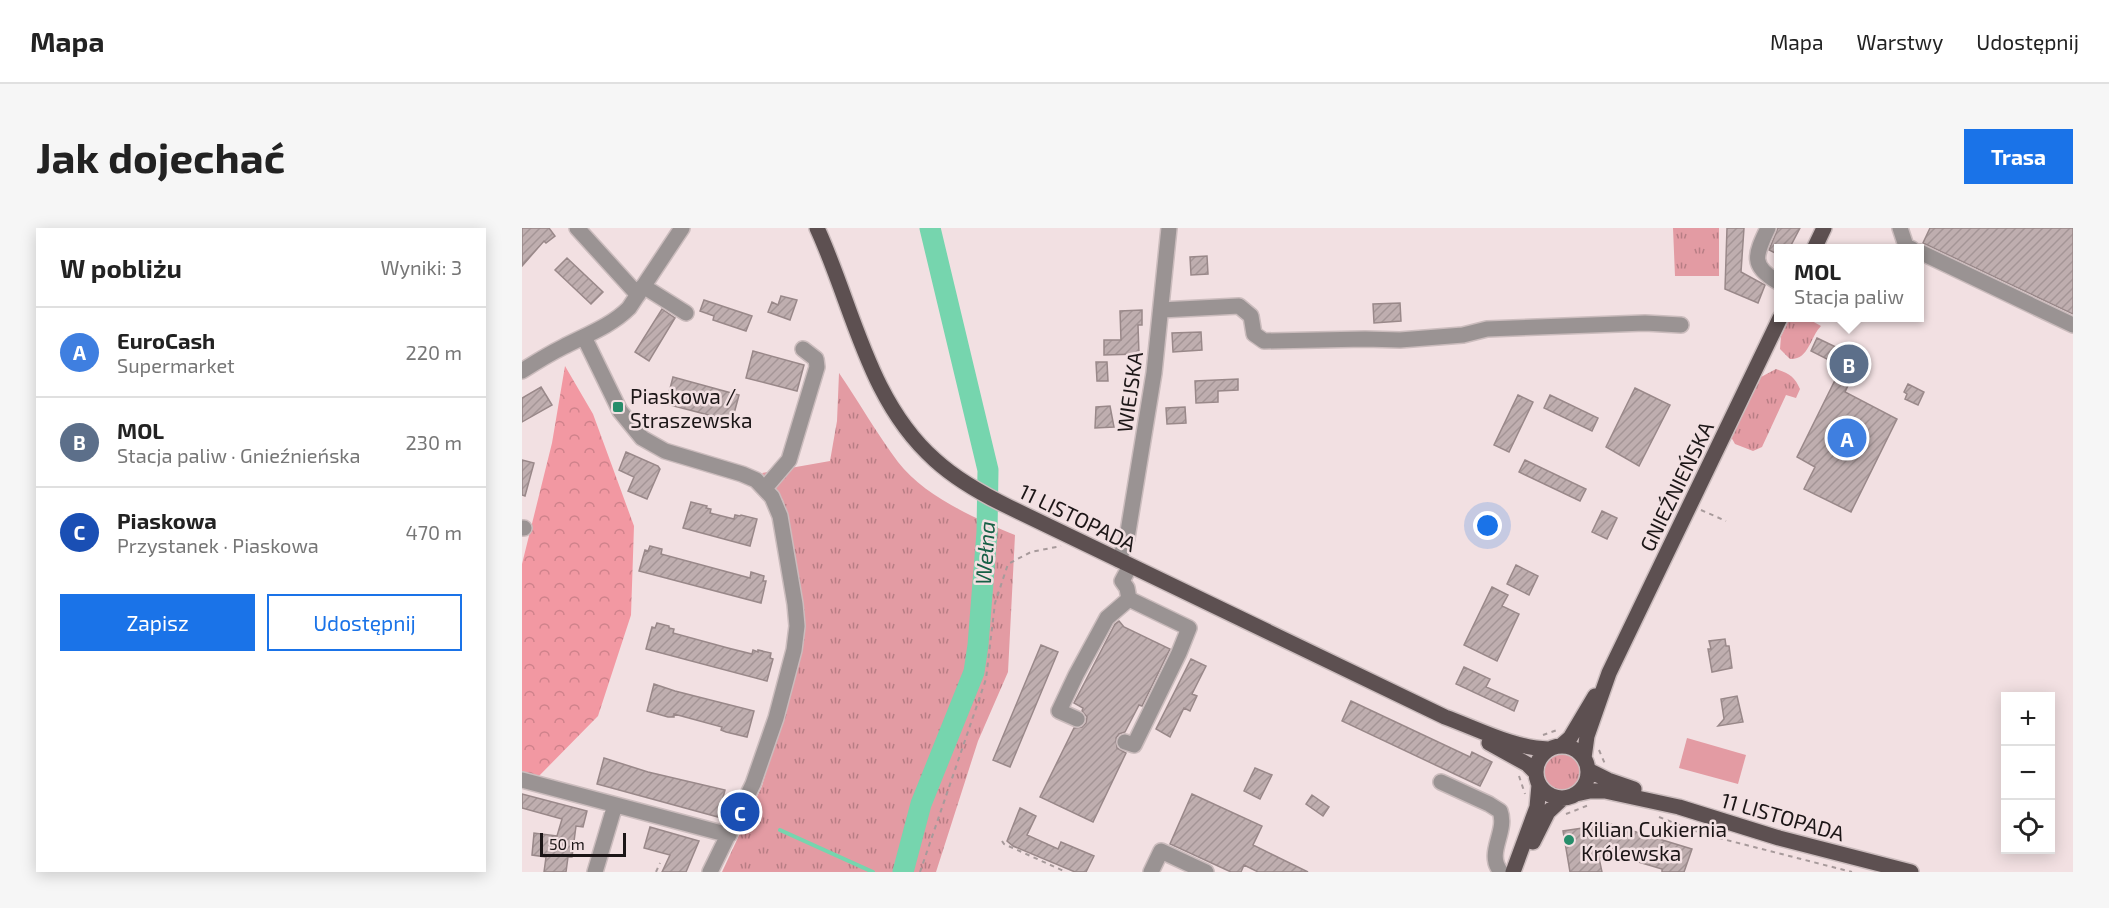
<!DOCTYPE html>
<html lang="pl">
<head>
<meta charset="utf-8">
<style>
	body { margin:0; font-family:"Exo 2",sans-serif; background:#f6f6f6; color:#222 }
	.controls { position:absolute; right:18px; bottom:18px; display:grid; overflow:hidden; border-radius:0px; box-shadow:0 3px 15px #0003 }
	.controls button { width:54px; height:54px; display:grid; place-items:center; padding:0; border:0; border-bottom:2px solid #e0e0e0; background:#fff; color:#222; font:30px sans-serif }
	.scale { position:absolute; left:18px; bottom:15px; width:86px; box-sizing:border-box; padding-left:6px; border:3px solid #1c1617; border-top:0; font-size:16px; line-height:21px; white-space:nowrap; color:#1c1617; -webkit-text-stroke:4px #f2e0e2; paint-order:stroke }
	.you { position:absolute; left:966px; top:298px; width:21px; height:21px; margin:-15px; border:4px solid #fff; border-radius:50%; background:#1a73e8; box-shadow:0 0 0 9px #1a73e833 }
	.badge { display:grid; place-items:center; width:39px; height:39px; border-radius:50%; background:#1a73e8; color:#fff; font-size:20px; font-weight:700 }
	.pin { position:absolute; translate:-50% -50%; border:3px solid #fff; box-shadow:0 2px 6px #0006 }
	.popup { position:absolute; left:1252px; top:16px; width:150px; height:78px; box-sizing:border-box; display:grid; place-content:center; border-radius:0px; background:#fff; filter:drop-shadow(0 2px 4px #0005); font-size:20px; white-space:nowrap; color:#767676 }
	.popup b { font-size:22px; color:#222 }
	.popup::after { content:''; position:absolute; left:50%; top:100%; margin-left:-12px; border:12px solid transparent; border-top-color:#fff }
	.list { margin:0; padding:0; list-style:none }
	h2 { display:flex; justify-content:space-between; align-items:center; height:78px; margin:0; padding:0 24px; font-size:26px }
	h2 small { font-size:20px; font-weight:400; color:#767676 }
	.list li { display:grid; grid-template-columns:39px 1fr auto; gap:18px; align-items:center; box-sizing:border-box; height:90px; padding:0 24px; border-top:2px solid #e0e0e0 }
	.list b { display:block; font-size:22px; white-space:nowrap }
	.list p { margin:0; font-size:20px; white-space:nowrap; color:#767676 }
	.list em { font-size:20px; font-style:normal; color:#767676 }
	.actions { display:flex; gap:12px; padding:18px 24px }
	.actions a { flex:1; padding:14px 0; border:2px solid #1a73e8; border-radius:0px; text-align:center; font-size:21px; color:#1a73e8 }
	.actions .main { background:#1a73e8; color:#fff }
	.icon { flex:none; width:33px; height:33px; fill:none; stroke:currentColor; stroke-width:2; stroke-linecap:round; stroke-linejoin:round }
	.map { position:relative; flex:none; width:1551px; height:644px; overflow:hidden; border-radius:0px }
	header { display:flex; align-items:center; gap:36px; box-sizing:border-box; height:84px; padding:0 30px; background:#fff; border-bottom:2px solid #e0e0e0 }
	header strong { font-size:28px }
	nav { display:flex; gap:33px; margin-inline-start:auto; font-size:21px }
	.intro { display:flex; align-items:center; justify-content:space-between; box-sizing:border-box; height:144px; padding:0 36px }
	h1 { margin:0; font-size:42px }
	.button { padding:15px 27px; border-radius:0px; background:#1a73e8; color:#fff; font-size:21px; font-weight:700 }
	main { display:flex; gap:36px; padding:0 36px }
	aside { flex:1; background:#fff; border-radius:0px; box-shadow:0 3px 15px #0003 }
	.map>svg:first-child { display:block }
</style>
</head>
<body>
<header>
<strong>Mapa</strong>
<nav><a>Mapa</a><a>Warstwy</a><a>Udostępnij</a></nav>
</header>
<div class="intro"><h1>Jak dojechać</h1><a class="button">Trasa</a></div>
<main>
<aside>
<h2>W pobliżu<small>Wyniki: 3</small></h2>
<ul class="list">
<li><span class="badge" style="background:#3f7fe0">A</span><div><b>EuroCash</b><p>Supermarket</p></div><em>220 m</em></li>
<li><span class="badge" style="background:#5c6f8a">B</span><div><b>MOL</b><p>Stacja paliw · Gnieźnieńska</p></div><em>230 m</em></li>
<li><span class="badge" style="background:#1a4fb4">C</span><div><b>Piaskowa</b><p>Przystanek · Piaskowa</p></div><em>470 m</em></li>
</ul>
<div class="actions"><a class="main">Zapisz</a><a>Udostępnij</a></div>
</aside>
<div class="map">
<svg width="1551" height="644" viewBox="0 0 1551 644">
	<defs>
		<pattern id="grass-tufts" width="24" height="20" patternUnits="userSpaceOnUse" patternTransform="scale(1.5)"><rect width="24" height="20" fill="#e39ba3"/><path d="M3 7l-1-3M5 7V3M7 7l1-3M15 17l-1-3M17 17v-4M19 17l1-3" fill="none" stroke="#b77d84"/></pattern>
		<pattern id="forest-crowns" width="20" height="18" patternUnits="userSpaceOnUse" patternTransform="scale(1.5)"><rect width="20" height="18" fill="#f298a2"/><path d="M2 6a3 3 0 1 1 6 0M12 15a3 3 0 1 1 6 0" fill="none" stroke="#cf828b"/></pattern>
		<pattern id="building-hatch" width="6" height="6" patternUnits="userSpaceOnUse" patternTransform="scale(1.5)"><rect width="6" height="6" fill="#bfaeaf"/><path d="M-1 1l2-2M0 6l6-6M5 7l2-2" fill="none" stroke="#a49596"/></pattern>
	</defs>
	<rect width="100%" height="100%" fill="#f2e0e2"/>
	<path fill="url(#grass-tufts)" d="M1151,0H1197V48H1153Z
		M1268,90H1292L1290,93L1299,98C1288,109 1287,132 1268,131L1258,121L1259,108Z
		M1254,141C1267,145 1273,149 1278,161L1274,170L1264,167L1240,219L1231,223L1213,216L1209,209L1239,149Z
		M317,145C337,174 355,206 376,234C402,268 454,291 493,307L486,444L456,513L414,644H200L240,558L279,420V381L261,272L240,245L308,233L315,193Z
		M1021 544a19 19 0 1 1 38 0a19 19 0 1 1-38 0Z"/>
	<path fill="url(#forest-crowns)" d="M43,138L71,186L112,298L109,387L76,488L13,552L0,547V336L30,215Z"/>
	<path fill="#e39ba3" d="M1165,510L1224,527L1216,556L1157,540Z"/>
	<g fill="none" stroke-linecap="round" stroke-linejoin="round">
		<path stroke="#76d5ae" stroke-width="4" d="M258,602L351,644"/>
		<path stroke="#76d5ae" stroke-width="21" d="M381,644L399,576L452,444L456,417L465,304L466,242L408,0"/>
	</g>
	<path fill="url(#building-hatch)" stroke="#998889" stroke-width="1.5" d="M0,0H27L33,8L24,15L22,13L0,38Z
		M1205,0H1222L1219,44L1243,57L1236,75L1203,61Z
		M1256,0H1278L1267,21H1257V27L1247,22Z
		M1408,0H1551V86L1401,15Z
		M685,28L686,46L669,47L668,29Z
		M45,30L81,64L69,76L33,42Z
		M259,68L275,72L268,92L246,84L250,74L256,77Z
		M182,72L230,88L224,103L191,92L192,88L178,83Z
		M878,75L879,93L852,95L851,76Z
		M140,81L153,90L127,133L113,124Z
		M620,82V97H616L617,126L582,127V112H599L598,83Z
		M679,104L680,122L651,124L650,105Z
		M1295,110L1324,124L1325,121L1340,128L1323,164L1375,191L1329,284L1282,261L1293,239L1275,229L1317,144L1315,142L1317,137L1289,123Z
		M231,123L282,137L275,163L224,150Z
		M574,134H585L586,153H575Z
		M151,149L217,167L210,193L144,176Z
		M716,151V162L696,163V174L674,175L673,153Z
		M1386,156L1402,164L1396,177L1383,171L1385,166L1382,164Z
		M19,159L30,177L0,194V170Z
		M1113,160L1148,177L1117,238L1084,219Z
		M996,167L1011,174L987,224L972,217Z
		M1028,167L1076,190L1070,203L1022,180Z
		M588,178L592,199L573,200L574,179Z
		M663,179L664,195L645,196L644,180Z
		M104,224L136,238L138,241L125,271L106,263L112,249L97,242Z
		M0,232L12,235L3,268L0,267Z
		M1003,232L1064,261L1058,273L997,244Z
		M169,274L185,278L184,280L189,281L188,285L212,291L213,287L218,288L219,287L235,291L228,318L161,300Z
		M1080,283L1095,290L1085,311L1070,304Z
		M128,318L140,321L139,326L228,350L229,344L242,348L241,353H244L239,375L117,343L123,322L126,323Z
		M994,337L1016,348L1007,367L985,356Z
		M970,359L986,367L980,378L997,386L975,433L942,417Z
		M597,393L602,399L648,421L620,478L617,477L603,504L597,506L594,510L595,520L604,525L571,594L518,569L552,500L560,499L564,495L565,489L560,483L561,480L552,475L593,396Z
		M135,395L147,398V400L152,401L151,405L206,420L230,426L231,422L236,424V422L249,425L248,430L251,431L245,453L124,421L130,399L133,400Z
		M1203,411L1204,418H1207L1210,440L1190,444L1186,421H1189L1187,413Z
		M519,417L536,424L488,539L471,532Z
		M669,431L684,438L670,466L675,468L668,483L662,480L648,509L634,501Z
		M942,439L968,451L964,459L996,473L992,483L934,456Z
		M132,456L153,463L232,483L225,509L204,504L199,502L200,499L152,486V489H146L125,483Z
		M1215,468L1221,494L1196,498L1202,491L1199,471Z
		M829,473L948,529L950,524L970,534L958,558L820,493Z
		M82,530L126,544L203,562L196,589L75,556Z
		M733,540L750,547L738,571L722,563Z
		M0,566L65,583L61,599L54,598L50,629H46L44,644H22L24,629L10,627L12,605L35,608L40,591L0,580Z
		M670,566L740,598L731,617L786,644H736L722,637L719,644H709L648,616Z
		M790,567L807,579L801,588L784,576Z
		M498,580L514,588L505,607L536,621L539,614L572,628L564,644H553L491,618L485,613Z
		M1088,596L1170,621L1162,644H1140V641L1093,627L1077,630L1080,644H1048L1041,603Z
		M128,599L177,613L164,644H140L148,627L122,620Z"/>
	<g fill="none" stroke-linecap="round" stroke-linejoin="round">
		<g stroke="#cbbcbd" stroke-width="18">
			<path id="minor" d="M55,0L116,67
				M1246,0C1233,27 1228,38 1256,54
				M1378,0L1384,18L1390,21
				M1398,24L1551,97
				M121,58L164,85
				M639,82L717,78L729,88L732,106L742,113L843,111L878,112L941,107L965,101L1123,95L1159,97
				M62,109L98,183L120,210L143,223L220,246L234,252L250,269L258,288L273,376L275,398L272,422L254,490L231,556L188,644
				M0,143C14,134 27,126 41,119C64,107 89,98 107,80L160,0
				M243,260L267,232L295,139L294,131L281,121
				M0,300H2
				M597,332L605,310L632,145L647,0
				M607,371L605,360L600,353L608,338
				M555,491L537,483L554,447L585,390L607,371L667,400L657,425L612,517L603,514
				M0,552L207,607
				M919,554L967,576L978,583C986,604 963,625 979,644
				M73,644L93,577
				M629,644L639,623L684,644"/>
		</g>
		<g stroke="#cbbcbd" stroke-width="18">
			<path id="major" d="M295,0C331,78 346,173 413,232C435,252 460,266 487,279L923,489C956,501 991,520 1026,521
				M1292,21L1302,0
				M967,515L1005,536L1014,545
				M1040,517L1048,510L1073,468
				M1014 544a26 26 0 1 1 52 0a26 26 0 1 1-52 0Z
				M1062,530L1065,508L1087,445L1258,90
				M1066,542L1086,552L1112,561
				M1054,566L1068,563H1083L1157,579L1257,610L1389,644
				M1011,614L1026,584L1041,570
				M991,644L1015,579L1017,557"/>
		</g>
		<path stroke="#a79a9b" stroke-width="2" stroke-dasharray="4.5 4.5" stroke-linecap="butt" d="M1179,282L1204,293
			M1021,507L1035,502
			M1077,522L1083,536
			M997,548L1003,566
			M1044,586L1067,577
			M1137,589L1181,606L1330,644
			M480,613L482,616L544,644
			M134,644L138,635
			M398,644L464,451L473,375L486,336L509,324L539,318"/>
		<use href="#minor" stroke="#9a9393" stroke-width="15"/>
		<use href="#major" stroke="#5d5051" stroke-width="15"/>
	</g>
	<g fill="#268d6a" stroke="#f2e0e2" stroke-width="2">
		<rect x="90" y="173" width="12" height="12" rx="3"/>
		<circle cx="1047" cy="612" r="6"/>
	</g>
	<g text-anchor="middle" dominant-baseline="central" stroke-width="5" stroke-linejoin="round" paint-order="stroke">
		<g font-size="21" fill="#1c1617" stroke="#f2e0e2">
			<text transform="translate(607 164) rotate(-82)">WIEJSKA</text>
			<text transform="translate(1154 258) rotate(-64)">GNIEŹNIEŃSKA</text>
			<text transform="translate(556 289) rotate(26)">11 LISTOPADA</text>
			<text transform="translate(1261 588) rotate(16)">11 LISTOPADA</text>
		</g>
		<g font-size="21" fill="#1c1617" stroke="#f2e0e2" text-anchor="start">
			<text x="108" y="167">Piaskowa /<tspan x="108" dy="24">Straszewska</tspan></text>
			<text x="1059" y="600">Kilian Cukiernia<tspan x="1059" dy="24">Królewska</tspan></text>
		</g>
		<g font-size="22" font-style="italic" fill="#166046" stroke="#f2e0e2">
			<text transform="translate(462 325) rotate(-86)">Wełna</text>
		</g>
	</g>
</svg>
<div class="controls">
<button>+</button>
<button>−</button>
<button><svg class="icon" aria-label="locate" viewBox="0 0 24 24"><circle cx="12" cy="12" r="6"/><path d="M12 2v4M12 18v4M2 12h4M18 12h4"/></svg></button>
</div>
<div class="scale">50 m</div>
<div class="you"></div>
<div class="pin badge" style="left:1325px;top:210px;background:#3f7fe0">A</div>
<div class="pin badge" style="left:1327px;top:136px;background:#5c6f8a">B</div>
<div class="popup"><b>MOL</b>Stacja paliw</div>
<div class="pin badge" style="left:218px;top:584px;background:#1a4fb4">C</div>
</div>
</main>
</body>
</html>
